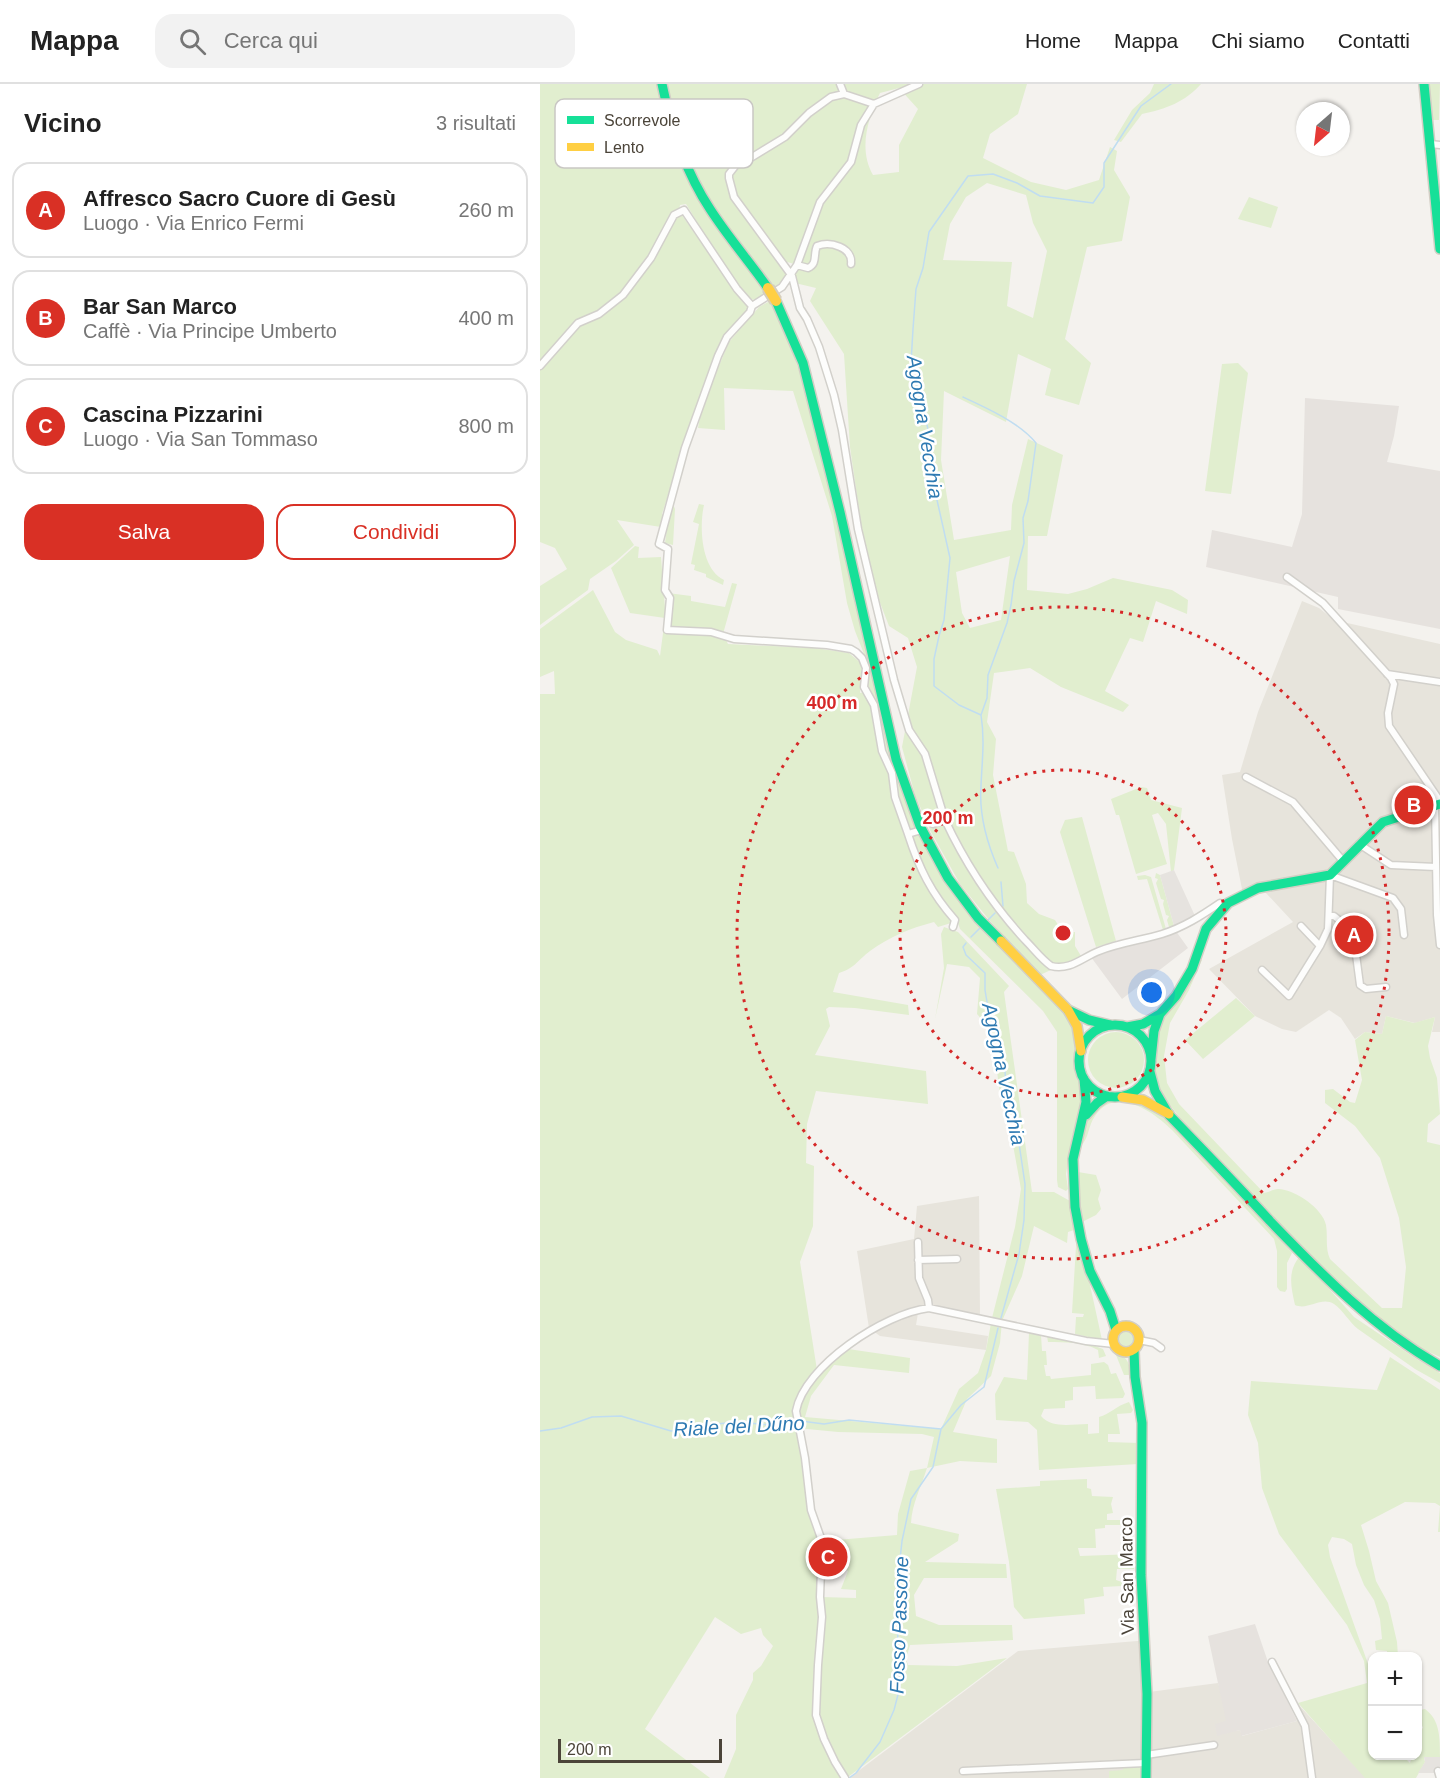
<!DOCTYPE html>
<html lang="it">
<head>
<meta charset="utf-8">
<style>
	body { margin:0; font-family:Helvetica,sans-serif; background:#f2f2f2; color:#222 }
	.controls { position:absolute; right:18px; bottom:18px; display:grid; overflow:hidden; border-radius:12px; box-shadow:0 2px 4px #0004 }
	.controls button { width:54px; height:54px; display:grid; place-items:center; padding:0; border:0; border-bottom:2px solid #e0e0e0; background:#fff; color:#222; font:30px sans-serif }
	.compass { position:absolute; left:756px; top:18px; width:54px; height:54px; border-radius:50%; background:#fff; box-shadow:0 2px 4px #0004; rotate:208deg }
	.scale { position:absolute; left:18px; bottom:15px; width:164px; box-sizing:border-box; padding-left:6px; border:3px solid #4b4439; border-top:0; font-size:16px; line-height:21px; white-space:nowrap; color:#4b4439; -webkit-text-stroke:4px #fff; paint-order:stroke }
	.you { position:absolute; left:612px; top:909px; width:21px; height:21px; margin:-15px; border:4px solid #fff; border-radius:50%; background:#1a73e8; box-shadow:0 0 0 9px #1a73e833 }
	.badge { display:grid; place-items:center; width:39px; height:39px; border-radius:50%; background:#d93025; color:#fff; font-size:20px; font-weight:700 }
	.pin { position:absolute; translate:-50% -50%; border:3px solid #fff; box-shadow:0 2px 6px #0006 }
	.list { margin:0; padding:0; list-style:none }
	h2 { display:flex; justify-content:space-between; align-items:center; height:78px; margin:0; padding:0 24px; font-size:26px }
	h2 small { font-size:20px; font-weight:400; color:#767676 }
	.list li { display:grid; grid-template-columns:39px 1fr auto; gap:18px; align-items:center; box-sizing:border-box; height:96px; margin:0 12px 12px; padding:0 12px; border:2px solid #e0e0e0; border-radius:18px }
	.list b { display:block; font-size:22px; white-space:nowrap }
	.list p { margin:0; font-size:20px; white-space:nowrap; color:#767676 }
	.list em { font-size:20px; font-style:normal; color:#767676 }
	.actions { display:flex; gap:12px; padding:18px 24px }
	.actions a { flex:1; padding:14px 0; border:2px solid #d93025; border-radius:18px; text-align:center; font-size:21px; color:#d93025 }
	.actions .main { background:#d93025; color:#fff }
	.icon { flex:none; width:33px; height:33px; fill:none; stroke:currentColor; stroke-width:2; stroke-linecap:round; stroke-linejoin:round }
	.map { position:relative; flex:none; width:900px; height:1694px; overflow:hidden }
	header { display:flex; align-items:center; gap:36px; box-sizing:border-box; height:84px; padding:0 30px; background:#fff; border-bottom:2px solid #e0e0e0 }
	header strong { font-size:28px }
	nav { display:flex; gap:33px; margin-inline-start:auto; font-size:21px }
	.search { width:420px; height:54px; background:#f2f2f2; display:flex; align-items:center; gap:15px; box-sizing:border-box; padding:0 21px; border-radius:18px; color:#767676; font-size:22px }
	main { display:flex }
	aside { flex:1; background:#fff }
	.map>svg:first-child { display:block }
</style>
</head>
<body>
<header>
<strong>Mappa</strong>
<div class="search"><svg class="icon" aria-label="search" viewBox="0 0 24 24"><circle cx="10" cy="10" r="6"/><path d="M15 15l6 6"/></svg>Cerca qui</div>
<nav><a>Home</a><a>Mappa</a><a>Chi siamo</a><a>Contatti</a></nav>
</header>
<main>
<aside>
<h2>Vicino<small>3 risultati</small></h2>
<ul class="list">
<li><span class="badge">A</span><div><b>Affresco Sacro Cuore di Gesù</b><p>Luogo · Via Enrico Fermi</p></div><em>260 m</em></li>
<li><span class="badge">B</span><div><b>Bar San Marco</b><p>Caffè · Via Principe Umberto</p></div><em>400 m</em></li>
<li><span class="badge">C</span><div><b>Cascina Pizzarini</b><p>Luogo · Via San Tommaso</p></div><em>800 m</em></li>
</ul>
<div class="actions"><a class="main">Salva</a><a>Condividi</a></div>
</aside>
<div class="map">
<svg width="900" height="1694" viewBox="0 0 900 1694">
	<rect width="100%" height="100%" fill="#f4f2ee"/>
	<path fill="#e7e4dc" d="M762,517L779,524L794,536L900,560V948H892L895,933L875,939L846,932L842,950L825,948L815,955L801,934L789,926L756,948L742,945L715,932L669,885L753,838L725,808L708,814L702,805L692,755L682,691L700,688L718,628Z
		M439,1112L440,1232L390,1227L378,1229L376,1241L448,1252L446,1266L340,1252L329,1244L317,1167L374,1155L377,1122Z
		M609,1556V1608L678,1599L695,1647L700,1646L702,1652L757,1637L752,1621L758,1620L826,1694H309L478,1567Z"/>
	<path fill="#e6e2de" d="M765,314L859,322L854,352L847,378L900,387V545L798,525V513L666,483L672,446L752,463L762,430Z
		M633,843L648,864L582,915L548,869Z
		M715,1540L728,1578L757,1637L701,1652L700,1646L677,1652L675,1640L686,1637L668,1552Z"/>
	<path fill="#e1eecf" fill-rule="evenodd" d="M0,0H117L135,67L226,211L217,216L209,215L186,185L146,120L140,121L139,127C162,159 183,192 208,223L206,228L186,252L143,363L122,430L126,433L133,420L135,425L133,461L125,459L127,444L77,436L94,461L76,477L50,495L48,506L0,541V502L27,485L15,464L0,458Z
		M127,0H487L478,30L450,50L443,74L491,98L526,106L559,96L570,63L577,67L574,86L590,113L582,157L547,163L525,255L551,279L539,321L505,311L511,285L478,270L466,338L404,307L401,376L414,456L471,446L472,421L488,355L523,371L507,452H488L487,506L528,510L547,505L573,494L632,506L648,516L647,530L616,517L603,558L590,554L565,607L589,621L583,628L521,603L490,584L454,589L447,638L456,655L453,691L468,767L474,768L486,800L487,819L499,830L515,836L523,849L535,848V862L541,872L500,891L450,837L420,800L391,748L375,711L362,663L377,583L368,554L349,542L339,516L322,447L310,363L304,270L270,217L276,204L255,199L252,192L258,181L247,178L246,192L235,205L166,112L141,60ZM359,4L378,25L359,61V88L333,91C318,65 328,34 340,9ZM447,99L486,111L493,139L507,167L493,234L467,222L472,178L403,176L410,140L426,113ZM470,472L461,536L430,544L422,529L416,488Z
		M614,0H661C645,18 626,25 602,30L581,58L574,56L592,26L610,9Z
		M887,0H900L899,36H890Z
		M709,113L738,123L731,144L698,135Z
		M230,217L250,261L262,295L378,744L369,747L343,665L336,619L328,601V580L315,547L307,519L292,432L253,307L184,304L185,346L158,344L162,322L189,258L219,223Z
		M698,279L708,289L691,410L665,407L682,280Z
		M159,420L164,421C159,443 161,485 184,496L183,501L166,493V490L154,486L155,481L151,480L159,440L153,438Z
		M95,462L99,463L98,474L121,473L125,524L128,509L151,512V517L185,523L192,499L197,500L183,550L188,560L275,564L309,569L322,580L320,609L324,608L332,620L338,668L350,690L352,715L372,773L382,796L403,828L411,836V839L398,843L394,838C371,844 349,853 330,867C318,876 315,884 299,889L293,908L368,921L369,931L315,924L289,923L286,925L290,942L275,971L386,987L388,1020L276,1007L267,1040L266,1079L274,1082L273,1142L260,1178L277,1286L292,1270L305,1261L308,1265L370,1274L369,1289L294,1281L271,1312L265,1333L401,1345L419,1305L438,1289L446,1266L452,1234L475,1143L481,1105L471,1050L460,1011L452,947L437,930L440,894L429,883L407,880L395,935L404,884L401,850L404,843L418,848L469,902L464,908L492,1108H514L530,1117C542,1163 552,1210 562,1256L535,1250L536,1233H543L544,1230L532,1229L537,1145L528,1148L527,1159L494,1142L482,1192L462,1237L460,1259L451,1292L427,1315L413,1348L457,1355V1379L420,1377L387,1384C381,1403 372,1420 371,1439L419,1450L418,1457L385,1478L466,1480L467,1494H384L374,1511L376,1532L399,1541H472L473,1556L370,1561L366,1575L368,1581L417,1582L467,1574L308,1693L302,1684L295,1686H302L306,1694H184L196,1665V1631L213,1596V1589L221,1582L233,1562L223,1551L221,1544L201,1550L175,1533L105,1645L170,1694H0V610H15L14,587L0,593V545L53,506L75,548L86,556L117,566L120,572L125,534L90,529L71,484ZM257,1344L298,1348L382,1350L394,1353L387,1384L370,1387L358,1430L357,1451L296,1456L295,1478L308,1487L301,1505L316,1506V1514L281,1513L283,1533L277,1606L276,1580L281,1533L279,1513L281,1457L269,1428Z
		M601,703L607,704L611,716L642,724L634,786L631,788L626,740L618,729L612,731L627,780L596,790L579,731H576L571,715Z
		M542,733L576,857L556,863L520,748L525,736Z
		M378,749L400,788L527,932L533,941L538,963L537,981L541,995L543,1018L532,1053L526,1090L528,1105L526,1107L518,1103L517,1096V948L503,927L420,845L417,836L388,796L371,753Z
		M616,789L620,791L634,842L629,843L627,836L629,832L626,831L623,820L624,816L621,815L616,799L618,795L615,794Z
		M605,791L611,793L626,845L623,846L607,795L598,796L597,792Z
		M659,875L662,876L649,906L630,939L624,972L627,999L639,1020L724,1109C729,1108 734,1105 738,1105C755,1105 783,1125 786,1141C788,1153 785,1164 790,1175L842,1224H862L866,1183L859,1134L840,1074L815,1042L785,1019V1006L793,1005L810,1018L815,1019L822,996L815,956L825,948L842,950L846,932L874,939L895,933L888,962L890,974L897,994L900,1030L888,1040L887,1058L900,1061V1273L878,1263L847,1244L799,1201L648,1044L621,1010L615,995L614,965L619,938L643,909Z
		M696,914L715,932L663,975L645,956Z
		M548 976a28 28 0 1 1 56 0a28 28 0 1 1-56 0Z
		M573,1015C593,1014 609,1022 624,1034L739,1154L752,1169L747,1179V1205L745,1208L740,1207L737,1203V1167L734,1155L632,1046C613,1027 575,1001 555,1032C548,1042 549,1054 541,1062H539C543,1042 552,1020 573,1015Z
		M538,1088L556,1091L561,1106L558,1115L561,1125L556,1131L542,1138Z
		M760,1172L814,1233L875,1274L900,1289V1299L875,1285L818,1245C809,1238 803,1226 794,1220C781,1212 768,1227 755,1221C751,1203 747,1187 760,1172Z
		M575 1255a10 10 0 1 1 20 0a10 10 0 1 1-20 0Z
		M489,1249L501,1251L502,1267H506L507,1281H504L506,1292H510L511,1295L551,1291V1280L564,1278L568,1281L571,1290L576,1289L585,1310L583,1314L556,1315L555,1302L533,1303V1316L525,1317V1324L504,1325L501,1332C512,1345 532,1340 548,1340V1350L559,1349V1333C570,1330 576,1322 589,1318L593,1326L591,1329L577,1330L580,1350H568V1358L599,1359L598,1380L499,1386L497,1346L488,1338L456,1336L455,1310L464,1293L487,1296Z
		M507,1252L555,1262L563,1265L566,1272L559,1274L558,1266C543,1258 525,1258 508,1258Z
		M574,1266C585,1272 591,1278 590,1291H584Z
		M850,1273L900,1306V1448H898L900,1422L895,1419L865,1418L821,1441L829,1467L836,1497L848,1519L857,1558L858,1572H847V1567L836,1566L835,1557L842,1555L840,1535L834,1516L824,1501L816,1481L812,1460L804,1455L792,1453L788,1461L790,1473L832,1591V1672H863L870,1679L872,1672H878V1647L883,1644L878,1632L880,1626L885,1625C900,1636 900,1653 900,1673H884L885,1678L876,1694H825L758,1619L827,1599L824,1577L807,1541L739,1450L722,1404L718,1359L708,1331L711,1297L837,1306Z
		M547,1395V1404L551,1405L552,1412L573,1413L571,1420L573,1429L567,1430V1436H580L581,1441H565V1444L555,1445L556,1464H538L540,1472L595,1470L594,1485H577L576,1496L582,1498V1502L563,1503L564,1512L544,1515L545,1530L484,1535L474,1523L469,1478L456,1405L500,1402V1397Z
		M583,1680H603V1694H569V1687L583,1686Z"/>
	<path fill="#e6e3df" d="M634,786L655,832L634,842L620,791Z
		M884,1673H900V1689H878L885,1678Z"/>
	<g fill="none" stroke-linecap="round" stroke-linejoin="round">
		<path stroke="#c0ddf1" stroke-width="1.5" d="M423,313C447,324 480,339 496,359L488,417L483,434L484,459L474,497L471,521L467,539L448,591L447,614L441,631
			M458,784C447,759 439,729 441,702C442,677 445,656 441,631L419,621L394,602V575L399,552L404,536L410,474L397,416L388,345L371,279L373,245L376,205L383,184L389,148L428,92L453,90L477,99L500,112L553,119L564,103V79L584,48L601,22L631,0
			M461,798L463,822
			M448,836L455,829
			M431,853L441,843
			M426,859L423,863L426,871L445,889V906L449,930L464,968L466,1005L476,1039L485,1100L484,1136L479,1170L461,1234
			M261,1337L284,1340L309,1336L401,1345
			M0,1347L21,1344L52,1333L81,1332L131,1347L151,1346L176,1340L199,1338L249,1343L256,1339
			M309,1694L316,1689L340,1658L354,1626L360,1603L356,1512L362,1457L371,1415L393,1383L401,1345L421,1321L444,1303L458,1244"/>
		<g stroke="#d2d0cb" stroke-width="9">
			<path id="street" d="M300,0L304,10
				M379,0L334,20L304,10L291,13L269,29L245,53L209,75L196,81L189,90V94L194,113L252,192L260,224L267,235L279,263L294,311L302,346L318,445L354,596L369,646L385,670L405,736
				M890,60L900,61
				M257,181L268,184C278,180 273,170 277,162C290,157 313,163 311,180
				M212,222L210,228L187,253L178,272L145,364L119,460L128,465L125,506L130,514L127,546L171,548L194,555L287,561L311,565L316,568L322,574L326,584L324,603L334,621L342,667L352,689L355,713L368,750
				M0,282L38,239L59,230L83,211L111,174L134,131L144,126L197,205L212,222L242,203L257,181L280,118L311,78L321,41L334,20
				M747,493L783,519L851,594L854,600L848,629L849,642L900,717
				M847,590L900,598
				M706,693L753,718L803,777
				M895,722L897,831L900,861
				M393,740L405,736C426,781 452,820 485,856C494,865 501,875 511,882C530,887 543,873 559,867C579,859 602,856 622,850C644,843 661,832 680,819L685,822
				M378,747L368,750C379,784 391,809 415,836L413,843
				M819,760L851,781L896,783
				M789,832H794L799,836L803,851L815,863L820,901L826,905L846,903
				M761,842L780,862
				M722,886L749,912L780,862L788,845L790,791L853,814L861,825L864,851
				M378,1158L379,1194L388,1216L389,1224
				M378,1176L417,1175
				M599,1256L614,1259L621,1264
				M732,1578L765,1642L772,1694
				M606,1671L674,1661
				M423,1687L605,1679
				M898,1687L900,1694
				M305,1694L295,1678L284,1655L276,1631L278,1581L282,1533L280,1513L282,1457L271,1426L265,1374L256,1327C264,1282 345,1229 389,1224L546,1257L574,1260"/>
		</g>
		<g stroke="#d3cfc5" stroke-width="12">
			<path id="fast" d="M122,0C131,44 145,87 170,125C188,153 209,177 228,204
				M884,0L900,165
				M236,217L263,279L300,428L356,675L380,742L408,794L438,834L461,857
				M528,926L549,936L570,941
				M539 977a36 36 0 1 1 72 0a36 36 0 1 1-72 0Z
				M587,943L603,940L620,930L636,912L652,885L666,845L688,819L718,804L790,791L843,738L900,720
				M611,975L614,947L620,930
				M610,988L615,1007L629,1031C663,1066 697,1101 730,1137C782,1191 834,1244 900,1282
				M544,995L546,1018L533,1075L535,1123L541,1155L550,1187L570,1227L576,1246
				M546,1031L557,1019L567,1012
				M594,1266L595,1293L602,1339L601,1491L607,1610L606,1694"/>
		</g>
		<g stroke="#d3cfc5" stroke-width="12">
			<path id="slow" d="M461,857L528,926L537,942L541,967
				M582,1013L603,1016L629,1030
				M573 1255a13 13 0 1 1 26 0a13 13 0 1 1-26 0Z"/>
		</g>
		<use href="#street" stroke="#fdfdfc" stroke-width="6"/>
		<use href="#fast" stroke="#16e098" stroke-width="9"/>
		<use href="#slow" stroke="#ffcf43" stroke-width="9"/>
		<g stroke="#d6cebb" stroke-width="14" stroke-linecap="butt">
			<path id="slow-bridge" d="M228,204L236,217"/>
		</g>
		<use href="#slow-bridge" stroke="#ffcf43" stroke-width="10"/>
	</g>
	<g fill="none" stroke="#d62828" stroke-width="3" stroke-dasharray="3 6">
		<circle cx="523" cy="849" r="163"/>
		<circle cx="523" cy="849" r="326"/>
	</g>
	<g text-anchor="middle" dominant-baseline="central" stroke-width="5" stroke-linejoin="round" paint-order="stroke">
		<g font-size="18" fill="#4b4439" stroke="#fff">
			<text transform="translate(587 1492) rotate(-91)">Via San Marco</text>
		</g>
		<g font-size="20" font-style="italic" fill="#2e7ab2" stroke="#fff">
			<text transform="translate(385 343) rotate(81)">Agogna Vecchia</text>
			<text transform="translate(464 990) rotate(78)">Agogna Vecchia</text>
			<text transform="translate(199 1342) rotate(-3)">Riale del Dűno</text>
			<text transform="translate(359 1541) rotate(-88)">Fosso Passone</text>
		</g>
	</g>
	<rect x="15" y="15" width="198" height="69" rx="9" fill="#fff" stroke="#c9c7c4" stroke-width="1.5"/>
	<rect x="27" y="32" width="27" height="8" fill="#16e098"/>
	<rect x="27" y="59" width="27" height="8" fill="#ffcf43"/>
	<g font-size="16" fill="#4b4439">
		<text x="64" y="42">Scorrevole</text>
		<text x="64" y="69">Lento</text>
	</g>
	<circle cx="523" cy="849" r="9" fill="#d62828" stroke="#fff" stroke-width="3"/>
	<g font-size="18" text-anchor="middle" font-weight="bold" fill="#d62828" stroke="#fff" stroke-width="5" stroke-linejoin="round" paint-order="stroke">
		<text x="292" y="625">400 m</text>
		<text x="408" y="740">200 m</text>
	</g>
</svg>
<div class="controls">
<button>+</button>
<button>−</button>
</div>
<svg class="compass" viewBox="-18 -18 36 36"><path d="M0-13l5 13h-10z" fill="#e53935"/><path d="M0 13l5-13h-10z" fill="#767676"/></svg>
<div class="scale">200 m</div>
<div class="you"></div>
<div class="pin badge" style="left:814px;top:851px">A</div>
<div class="pin badge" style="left:874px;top:721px">B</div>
<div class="pin badge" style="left:288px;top:1473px">C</div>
</div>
</main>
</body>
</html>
